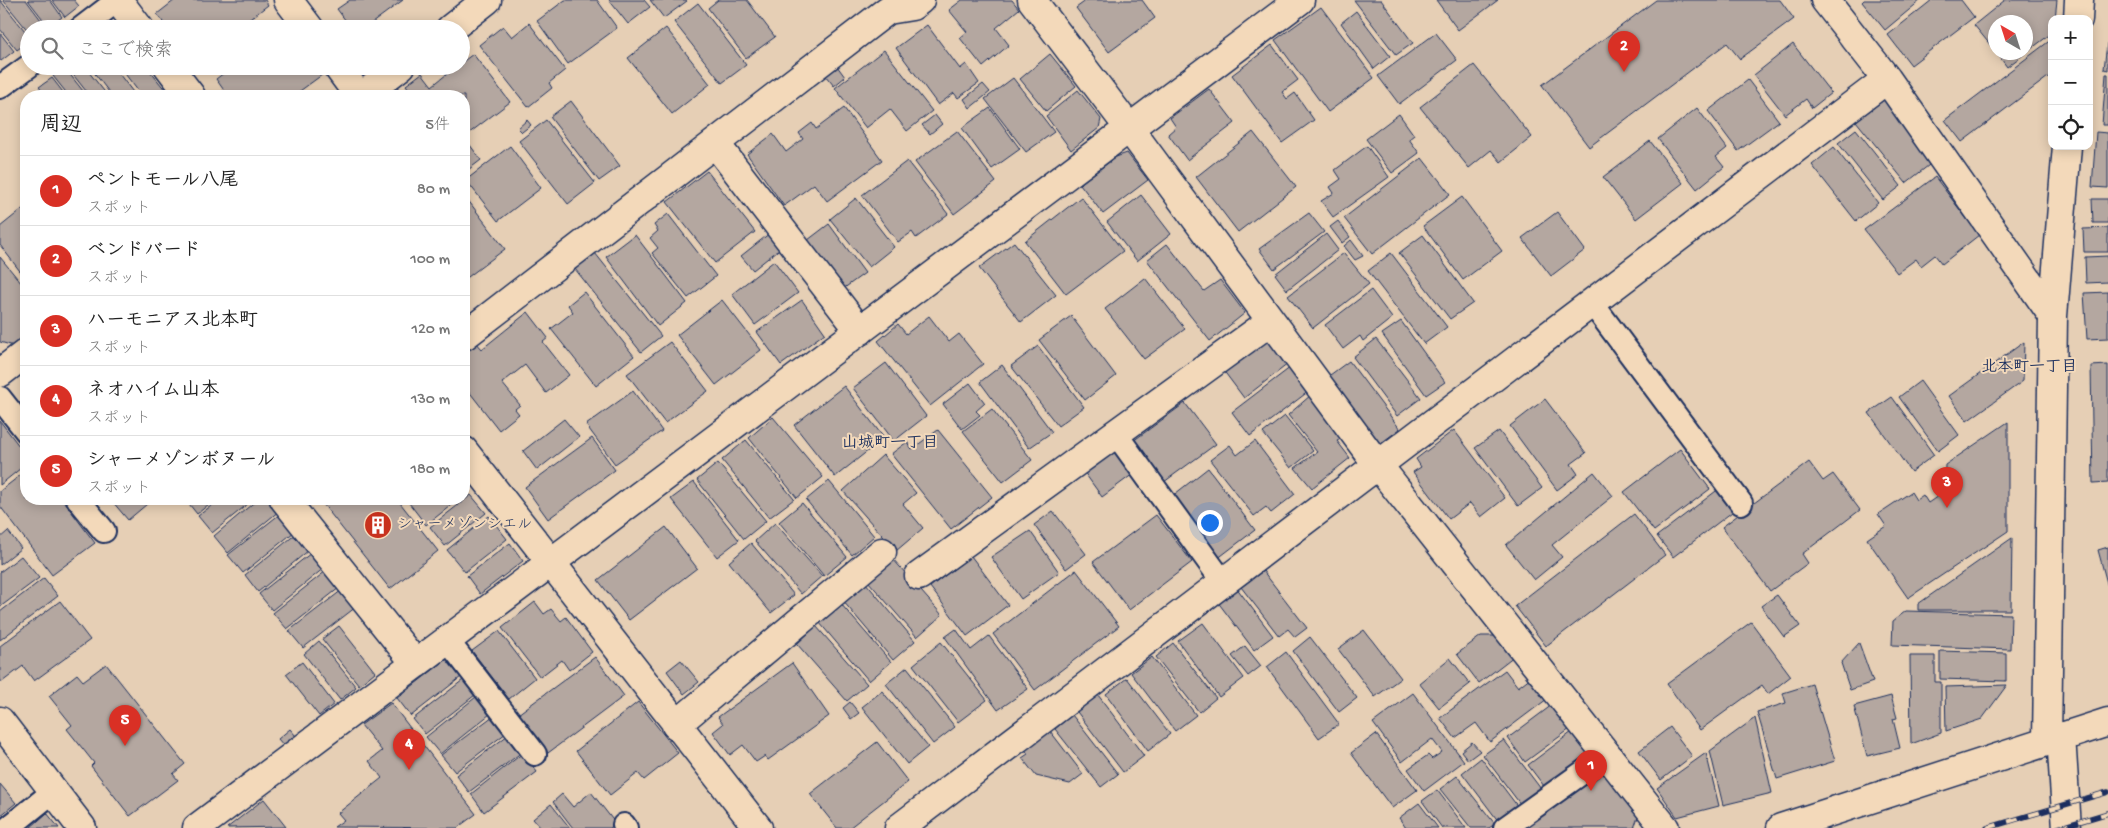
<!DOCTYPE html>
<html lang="ja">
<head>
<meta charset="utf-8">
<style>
	body { margin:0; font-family:"Gochi Hand","Klee One",sans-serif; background:#f6f6f6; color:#222 }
	.controls { position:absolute; right:15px; top:15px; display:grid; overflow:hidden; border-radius:10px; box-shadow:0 2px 12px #0003 }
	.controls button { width:45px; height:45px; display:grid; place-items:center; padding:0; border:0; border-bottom:1px solid #e0e0e0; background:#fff; color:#222; font:25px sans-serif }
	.compass { position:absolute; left:1988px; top:15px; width:45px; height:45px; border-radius:50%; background:#fff; box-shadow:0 2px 12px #0003; rotate:321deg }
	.you { position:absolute; left:1209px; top:522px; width:18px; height:18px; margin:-12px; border:4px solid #fff; border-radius:50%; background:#1a73e8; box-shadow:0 0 0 8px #1a73e833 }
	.badge { display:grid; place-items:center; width:32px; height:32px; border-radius:50%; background:#d93025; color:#fff; font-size:16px; font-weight:700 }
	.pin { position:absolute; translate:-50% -41px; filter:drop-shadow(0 1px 2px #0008) }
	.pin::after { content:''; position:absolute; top:26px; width:18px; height:15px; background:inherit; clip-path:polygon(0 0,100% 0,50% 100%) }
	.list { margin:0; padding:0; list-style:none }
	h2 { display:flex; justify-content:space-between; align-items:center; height:65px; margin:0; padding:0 20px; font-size:21px }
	h2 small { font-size:16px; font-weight:400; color:#767676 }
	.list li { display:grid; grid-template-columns:32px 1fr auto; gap:15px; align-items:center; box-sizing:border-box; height:70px; padding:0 20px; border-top:1px solid #e0e0e0 }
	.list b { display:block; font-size:19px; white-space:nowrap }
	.list p { margin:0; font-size:16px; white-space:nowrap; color:#767676 }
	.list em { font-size:16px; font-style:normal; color:#767676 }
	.icon { flex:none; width:28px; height:28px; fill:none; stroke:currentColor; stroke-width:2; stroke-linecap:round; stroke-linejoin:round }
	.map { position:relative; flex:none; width:2108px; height:828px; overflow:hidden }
	.search { position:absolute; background:#fff; box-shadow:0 2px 12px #0003; left:20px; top:20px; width:450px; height:55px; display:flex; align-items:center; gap:12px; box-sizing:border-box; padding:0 18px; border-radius:28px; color:#767676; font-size:19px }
	.panel { position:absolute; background:#fff; box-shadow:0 2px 12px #0003; left:20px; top:90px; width:450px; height:415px; border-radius:20px }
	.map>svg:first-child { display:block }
</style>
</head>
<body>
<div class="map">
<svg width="2108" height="828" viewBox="0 0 2108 828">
	<rect width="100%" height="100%" fill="#e6cfb5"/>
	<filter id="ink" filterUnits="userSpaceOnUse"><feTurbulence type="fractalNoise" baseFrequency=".02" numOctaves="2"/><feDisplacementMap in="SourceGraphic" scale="10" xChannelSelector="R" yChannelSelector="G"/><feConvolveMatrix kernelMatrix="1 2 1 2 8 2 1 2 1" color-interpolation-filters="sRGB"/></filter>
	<g filter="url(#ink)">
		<path fill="#b4a7a0" stroke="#1b2f5e" d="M0,0L29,36V41L17,50L0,29Z
			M3,0H26L47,28L29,29V32Z
			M28,0H50L62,17L49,27Z
			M52,0H74L79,6L65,17Z
			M175,0H265L268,5L237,29H168L157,14Z
			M350,0H403L364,29H352L337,9Z
			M565,0H597L617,28L568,64L537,21Z
			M609,0H644L650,7L628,24Z
			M650,0H686L687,1L664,18Z
			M718,0H747L775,37L746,58L708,8Z
			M962,0H1012L1019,9L996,28L1009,45L983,67L960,38L967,32L949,10Z
			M1087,0H1142L1155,18L1109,52L1076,8Z
			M1354,0H1381L1413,43L1396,55Z
			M1436,0H1498L1458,30Z
			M1656,0H1780L1794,19L1740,59L1727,43L1589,147L1542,85Z
			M1864,0H1921L1885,30L1862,2Z
			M1932,0H1961L1974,17L1911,65L1888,35Z
			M2005,0H2057L2055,19H2052V33L2007,67L1996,52H2026V22H1996V52L1974,25Z
			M698,3L746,65L722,83L674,22Z
			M1321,7L1374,78L1328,112L1275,40Z
			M1356,11L1390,56L1374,69L1341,23Z
			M529,23L565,70L549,83L552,88L528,107L479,45L503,26L512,37Z
			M927,25L960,69L966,64L979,83L958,98L954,93L938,105L896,48Z
			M666,28L710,84L672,114L628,58Z
			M0,33L14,51L1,61L0,60Z
			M1436,33L1457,60L1399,104L1378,76Z
			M2052,39V74L1962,142L1945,120Z
			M2107,43H2108V70L2104,69Z
			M1793,44L1831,93L1812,108L1806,99L1785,115L1754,75Z
			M1272,45L1298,80L1282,92L1287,99L1295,93L1314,120L1282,143L1232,75Z
			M884,50L932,111L907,131L890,109L866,128L835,88Z
			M473,54L510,102L468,134L464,129V96H414L406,85L422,73L432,86L457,66H461V63Z
			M1050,54L1076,86L1046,111L1020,79Z
			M1474,65L1532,137L1501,162L1491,150L1469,168L1420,107Z
			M84,66L108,96H90L67,67Z
			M89,66H113L136,96H112Z
			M119,66H146L166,91L160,96H142Z
			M233,66H321L326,72L293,96H228L216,79Z
			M837,66L845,77L834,86L825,75Z
			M64,67L87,96H69L53,76Z
			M2106,74H2108V125H2102Z
			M52,78L66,96H46L39,87Z
			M1013,78L1054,132L1026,152L985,99Z
			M1748,80L1779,121L1738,151L1708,111Z
			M983,84L990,92L970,108L964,99Z
			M1209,89L1235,123L1187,160L1168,134L1176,127L1170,118Z
			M1078,90L1101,119L1099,128L1071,150L1046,116Z
			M1884,100L1933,162L1906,183L1856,121Z
			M571,101L620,166L599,181L550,117Z
			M844,108L882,160L827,201L814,184L784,206L747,154L773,134L786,152L803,139L799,133L812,123L816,129Z
			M990,108L1020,149L992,169L962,128Z
			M1697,108L1727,148L1716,157L1724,167L1697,189L1658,139Z
			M1399,114L1414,135L1409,139L1419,153L1392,173L1366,139Z
			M935,115L942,124L930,134L922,125Z
			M527,120L531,125L522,132L518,128Z
			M546,120L595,183L568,204L519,141Z
			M1856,129L1901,186L1883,200L1838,143Z
			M957,131L996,182L954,214L915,162Z
			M1253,132L1296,187L1238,232L1196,177Z
			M2096,132L2108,133V188L2092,187Z
			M464,137L481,160L464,173Z
			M1650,141L1683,183L1636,219L1603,177Z
			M510,146L541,188L498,221L466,180Z
			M1367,146L1389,177L1333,217L1321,201L1334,193L1330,187L1341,179L1335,170Z
			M1834,147L1878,203L1856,221L1812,165Z
			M1127,153L1148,180L1103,214L1080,184L1116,157Z
			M1422,158L1450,194L1372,254L1344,218Z
			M907,161L948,214L916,238L912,232L898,242L862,195Z
			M707,171L755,232L715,263L667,202Z
			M1935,177L1979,235L1942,264L1935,255L1921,266L1916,259L1897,273L1864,230Z
			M464,195L505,249L464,280Z
			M1141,195L1171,234L1137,261L1107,222Z
			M1081,197L1123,251L1066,294L1025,241Z
			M1462,197L1502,251L1463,280L1423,226Z
			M856,198L894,247L869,267L830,219Z
			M2092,199H2108V223H2093Z
			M26,206V279L0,245V227Z
			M1557,212L1585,250L1551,276L1522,238Z
			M1309,213L1324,232L1274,269L1259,249Z
			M668,214L716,276L688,298L652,253L658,248L650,238L658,231L654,225Z
			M1338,221L1350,237L1342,243L1330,227Z
			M829,224L865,273L843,289L808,240Z
			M2108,228V252H2084L2083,229Z
			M770,233L782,247L753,270L741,256Z
			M1326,234L1338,250L1287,290L1275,274Z
			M635,235L687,303L658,326L606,257Z
			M1423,235L1473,303L1450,319L1399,253Z
			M1351,240L1363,256L1355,260L1344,246Z
			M1014,242L1056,295L1021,322L979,268Z
			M1167,244L1204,291L1220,280L1245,313L1210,341L1147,260Z
			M595,253L661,336L641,352L575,269Z
			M1344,253L1369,284L1313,328L1288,296Z
			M1391,253L1447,327L1424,344L1368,271Z
			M2108,256V282L2086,283L2085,257Z
			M0,257L26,289V335L14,346L0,342Z
			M774,261L798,293L755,325L732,294Z
			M1145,278L1185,329L1144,359L1105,309Z
			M1371,290L1392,318L1363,341L1360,336L1343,349L1325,325Z
			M584,292L634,356L596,386L551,329L573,312L568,305Z
			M2108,292V338L2087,339L2084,293Z
			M722,300L761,350L716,385L677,335Z
			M802,300L825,333L781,365L757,332Z
			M528,312L548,338L543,342L569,375L546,393L525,365L502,383L520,405L515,409L519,414L499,430L464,385V352L476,342L482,349Z
			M929,316L949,342L959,334L983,364L930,406L878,341L898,324L906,334Z
			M1071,316L1116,376L1085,400L1039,340Z
			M1401,321L1445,382L1426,395L1382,334Z
			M1268,336L1288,364L1244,398L1223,370Z
			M1376,339L1421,398L1397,416L1353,357Z
			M670,342L708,391L665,423L627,374Z
			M2024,342L2023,381L1967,421L1949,396Z
			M1038,346L1084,407L1058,426L1011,366Z
			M1349,361L1400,429L1377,446L1326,378Z
			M886,363L926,416L894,441L853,388Z
			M1002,365L1052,432L1029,448L980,382Z
			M2108,365V482L2093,483L2091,366Z
			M1291,367L1309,391L1250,436L1232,412Z
			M1920,381L1959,435L1938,451L1899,397Z
			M970,383L985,403L976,411L980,415L962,429L943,404Z
			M844,386L884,438L835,477L794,425Z
			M633,391L662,431L615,464L586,425Z
			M1311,395L1344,437L1337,441L1350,458L1312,488L1295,468L1317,452L1288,415Z
			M1892,397L1934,455L1911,472L1869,413Z
			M1545,399L1586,453L1571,464L1578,474L1557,490L1510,426Z
			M1185,403L1216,444L1164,482L1133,441Z
			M992,409L1032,460L1003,482L963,431Z
			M1285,416L1313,451L1291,468L1263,433Z
			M773,417L823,477L797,498L749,438Z
			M564,419L579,437L537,470L523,451Z
			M0,421L26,455V464L0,485Z
			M2008,422V531L1908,598L1867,539L1886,526L1878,514L1911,492L1916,500L1923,495L1928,503L1944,492L1945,465Z
			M938,430L992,497L951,529L891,454L907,442L912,449Z
			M1454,430L1505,498L1481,517L1470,503L1449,519L1413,472L1421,467L1416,459Z
			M1499,431L1542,488L1518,506L1475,448Z
			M592,438L615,470L548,519L525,487Z
			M746,440L794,499L769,518L722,460Z
			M1255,441L1295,494L1271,513L1266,507L1254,516L1210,460L1230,445L1237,455Z
			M1680,449L1710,489L1654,531L1624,492Z
			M1115,450L1133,474L1102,497L1084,472Z
			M883,455L916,493L903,504L923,528L896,551L843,491Z
			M1809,462L1823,481L1833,474L1860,510L1802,554L1808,563L1770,591L1722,527Z
			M718,463L766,521L744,539L697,480Z
			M1208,468L1255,530L1217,559L1171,497Z
			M26,471V499H62L95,543L52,575L0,506V491Z
			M1594,472L1613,496L1552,545L1562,557L1534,580L1506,545Z
			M829,481L874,536L852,555L806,500Z
			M694,482L739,540L717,557L671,499Z
			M1720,488L1736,509L1673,557L1657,536Z
			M471,495L486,513L445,546L430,527Z
			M115,499H153L128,520L112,501Z
			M185,499H215L197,514Z
			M220,499H254L212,533L198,516Z
			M258,499H269L279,511L228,553L214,536Z
			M319,499H397L438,551L390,589Z
			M415,499H459L426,525L409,503Z
			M802,503L847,557L824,576L779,522Z
			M1053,511L1086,554L1066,569L1034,525Z
			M280,514L294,532L243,573L228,555Z
			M1634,514L1665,555L1546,646L1515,606Z
			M1156,515L1192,562L1129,610L1093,562Z
			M489,516L507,539L465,572L447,550Z
			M775,523L822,576L801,594L755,541Z
			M666,527L697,568L629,620L598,580Z
			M8,531L21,548L0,565V538Z
			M1030,531L1059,572L1021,599L991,557Z
			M296,534L309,550L258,592L245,575Z
			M2012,538L2011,610H1918V604Z
			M510,543L523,561L480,594L467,576Z
			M751,543L794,595L771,613L729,562Z
			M2108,547V587L2098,550Z
			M311,553L324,568L272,610L259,594Z
			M21,556L39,578L0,607V572Z
			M971,556L1008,605L967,636L930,587Z
			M893,559L942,615L917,637L868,581Z
			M1076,570L1119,626L1035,690L993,634Z
			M326,571L339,588L287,629L273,613Z
			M1263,571L1307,628L1295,637L1288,629L1279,636L1241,587Z
			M44,578L58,596L0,640V612Z
			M865,582L915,641L893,660L843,601Z
			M1236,587L1273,636L1254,650L1217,601Z
			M342,590L356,607L303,648L289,631Z
			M1777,595L1800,626L1784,637L1761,606Z
			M60,601L90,640L34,681L23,666L2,682L0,679V646Z
			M535,602L544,614L551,609L561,621L566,617L592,652L569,670L562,660L540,677L502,628Z
			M841,604L891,662L869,681L819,622Z
			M1906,611L2011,614L2010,649L1892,645L1893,621Z
			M1751,622L1791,676L1768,694L1762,685L1700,730L1667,684Z
			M1203,623L1244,678L1219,697L1178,641Z
			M339,626L375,672L359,685L322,639Z
			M816,626L867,684L847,701L797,644Z
			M956,629L971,650L989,636L1028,689L998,710L945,637Z
			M1364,630L1401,678L1375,697L1338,649Z
			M499,631L535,678L509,699L472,651Z
			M1481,636H1499L1514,656L1479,683L1457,654Z
			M1310,637L1357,698L1339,712L1293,651Z
			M319,641L356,687L340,700L304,654Z
			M941,642L987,700L958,722L913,665Z
			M1173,643L1216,698L1199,712L1156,657Z
			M1859,643L1873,682L1850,690L1841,663Z
			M1245,646L1261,666L1248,676L1232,656Z
			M1940,651L2006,653V681L1940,679Z
			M1286,652L1339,724L1319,738L1267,667Z
			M1910,656H1935V682H1941V733L1911,744Z
			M595,657L624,696L548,753L518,714Z
			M1152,657L1196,715L1175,731L1131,673Z
			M1450,658L1470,684L1439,708L1419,683Z
			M447,659L461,677L411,716L397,698Z
			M681,660L699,682L684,694L667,671Z
			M302,662L334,704L319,716L286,674Z
			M792,663L829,716L768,760L765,756L756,762L743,745L730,755L713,732L723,724L718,717Z
			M106,664L185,764L173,774L178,780L130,816L91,766L94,763L67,729L72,725L49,696L77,674L83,681Z
			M907,667L955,727L933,744L886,684Z
			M1505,670L1518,687L1531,677L1547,699L1490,742L1476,723L1455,738L1440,718Z
			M1127,678L1170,734L1148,751L1106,694Z
			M463,680L475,695L425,734L413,719Z
			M1812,684L1835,761L1777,779L1757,712L1786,703L1783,693Z
			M2007,685L1982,719L1946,731L1945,687Z
			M882,691L928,747L907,764L862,707Z
			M1095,691L1144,756L1123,772L1074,708Z
			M1413,693L1464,761L1424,791L1408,769L1428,755L1432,759L1442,752L1432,739L1402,762L1373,723Z
			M1891,696L1897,718L1893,719L1900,748L1867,756L1854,706Z
			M476,697L490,714L440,754L426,737Z
			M638,702L678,753L644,780L638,773L610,795L576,751Z
			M850,702L859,713L851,719L843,708Z
			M391,703L476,814L457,828L334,827L344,820L338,813L382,778L369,761L382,751L361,725Z
			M1552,705L1570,729L1525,762L1508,738Z
			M1072,715L1118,774L1101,787L1055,729Z
			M493,716L506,733L455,772L441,755Z
			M1755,718L1772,793L1723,805L1710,751Z
			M1047,727L1083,774L1070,784L1036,776L1022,758L1028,754L1022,745Z
			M1670,727L1692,756L1661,780L1639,751Z
			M290,729L296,736L284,746L278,739Z
			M1572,732L1588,754L1544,786L1528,765Z
			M1376,734L1417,790L1392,808L1351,753Z
			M508,735L522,752L469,792L456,775Z
			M1504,740L1541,789L1521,805L1483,755Z
			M877,742L908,782L849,828H837L810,794Z
			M1472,742L1480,751L1468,760L1461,751Z
			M523,753L537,772L484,812L471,794Z
			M1706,753L1719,806L1677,817L1657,788Z
			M1481,758L1518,807L1499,822L1462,773Z
			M1598,765L1638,817L1634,828H1516Z
			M1457,776L1495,824L1489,828H1471L1440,789Z
			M0,784L16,803L0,816Z
			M1437,790L1466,828H1442L1422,801Z
			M591,792L616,824L610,828H573L553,802L562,794L573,807Z
			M264,799L286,827L227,828Z
			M1419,803L1438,828H1406L1399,818Z
			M551,804L570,828H541L533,819Z
			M47,813L59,828H30Z"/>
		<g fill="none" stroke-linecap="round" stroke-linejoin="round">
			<g stroke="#1b2f5e" stroke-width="26">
				<path id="service" d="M80,29L118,0
					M0,87L29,66
					M1592,303L1741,503
					M0,398L26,431
					M1116,434L1223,582
					M78,499L104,531
					M448,641L535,754
					M624,825L626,828
					M8,828L54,791
					M1505,828L1607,755"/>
			</g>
			<g stroke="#1b2f5e" stroke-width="31">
				<path id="minor" d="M118,0L140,29
					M288,0L310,29
					M1032,0L1129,128L1377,464L1665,828
					M1825,0L1887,79L2053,316
					M2078,19L2079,0
					M450,29L487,0
					M168,66L191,96
					M337,66L359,96
					M362,96L401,66
					M715,143L860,331
					M464,336L888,10L912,6L920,0
					M0,373L26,353
					M464,451L758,828
					M284,499L416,664
					M919,576L1271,321
					M0,721L82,828
					M676,725L882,552
					M2061,736L2067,828
					M2047,741L2053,316L2067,146
					M197,828L1300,0
					M899,828L1887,79"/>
			</g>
			<g stroke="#1b2f5e" stroke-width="31">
				<path id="tertiary" d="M1781,828L2108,722"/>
			</g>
			<use href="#service" stroke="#f3d9ba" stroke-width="22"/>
			<use href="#minor" stroke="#f3d9ba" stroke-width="28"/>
			<use href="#tertiary" stroke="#f3d9ba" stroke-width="28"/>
			<g stroke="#1b2f5e" stroke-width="5.5">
				<path id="rail" d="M1987,828L2108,792
					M2058,828L2108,813"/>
			</g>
			<use href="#rail" stroke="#f3d9ba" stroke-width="4" stroke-dasharray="11" stroke-linecap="butt"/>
		</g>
	</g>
	<defs>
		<g id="building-disc" transform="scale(1.4375)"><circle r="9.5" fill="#c8321e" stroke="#f3d9ba"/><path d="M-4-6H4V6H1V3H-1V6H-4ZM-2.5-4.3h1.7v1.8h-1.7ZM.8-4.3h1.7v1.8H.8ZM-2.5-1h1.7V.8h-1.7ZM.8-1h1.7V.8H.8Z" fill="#fff"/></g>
	</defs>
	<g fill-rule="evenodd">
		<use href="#building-disc" x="378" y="525"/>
	</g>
	<g text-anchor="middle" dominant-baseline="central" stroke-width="4" stroke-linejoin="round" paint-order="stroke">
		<g font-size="15" fill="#1b2f5e" stroke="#f3d9ba" text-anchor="start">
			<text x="397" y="525">シャーメゾンシエル</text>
		</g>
		<g font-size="16" font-weight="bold" fill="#1b2f5e" stroke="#f3d9ba">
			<text x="2029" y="368">北本町一丁目</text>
			<text x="890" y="444">山城町一丁目</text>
		</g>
	</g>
</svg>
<div class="controls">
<button>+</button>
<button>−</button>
<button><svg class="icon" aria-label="locate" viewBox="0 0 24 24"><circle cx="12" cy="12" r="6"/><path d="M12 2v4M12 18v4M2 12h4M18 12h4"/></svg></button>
</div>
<svg class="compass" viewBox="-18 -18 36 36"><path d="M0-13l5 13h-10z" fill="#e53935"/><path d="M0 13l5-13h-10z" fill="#767676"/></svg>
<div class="you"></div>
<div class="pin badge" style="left:1591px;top:791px">1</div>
<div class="pin badge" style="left:1624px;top:72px">2</div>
<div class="pin badge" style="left:1947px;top:508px">3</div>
<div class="pin badge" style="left:409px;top:770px">4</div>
<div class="pin badge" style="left:125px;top:746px">5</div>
<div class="search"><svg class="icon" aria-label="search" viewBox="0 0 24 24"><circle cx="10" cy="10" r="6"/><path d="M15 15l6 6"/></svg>ここで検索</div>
<section class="panel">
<h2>周辺<small>5件</small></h2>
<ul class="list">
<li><span class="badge">1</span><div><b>ペントモール八尾</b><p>スポット</p></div><em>80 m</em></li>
<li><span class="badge">2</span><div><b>ベンドバード</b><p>スポット</p></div><em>100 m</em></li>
<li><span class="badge">3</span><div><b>ハーモニアス北本町</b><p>スポット</p></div><em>120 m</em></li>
<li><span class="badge">4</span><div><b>ネオハイム山本</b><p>スポット</p></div><em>130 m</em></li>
<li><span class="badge">5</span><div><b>シャーメゾンボヌール</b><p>スポット</p></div><em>180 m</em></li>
</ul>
</section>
</div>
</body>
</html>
